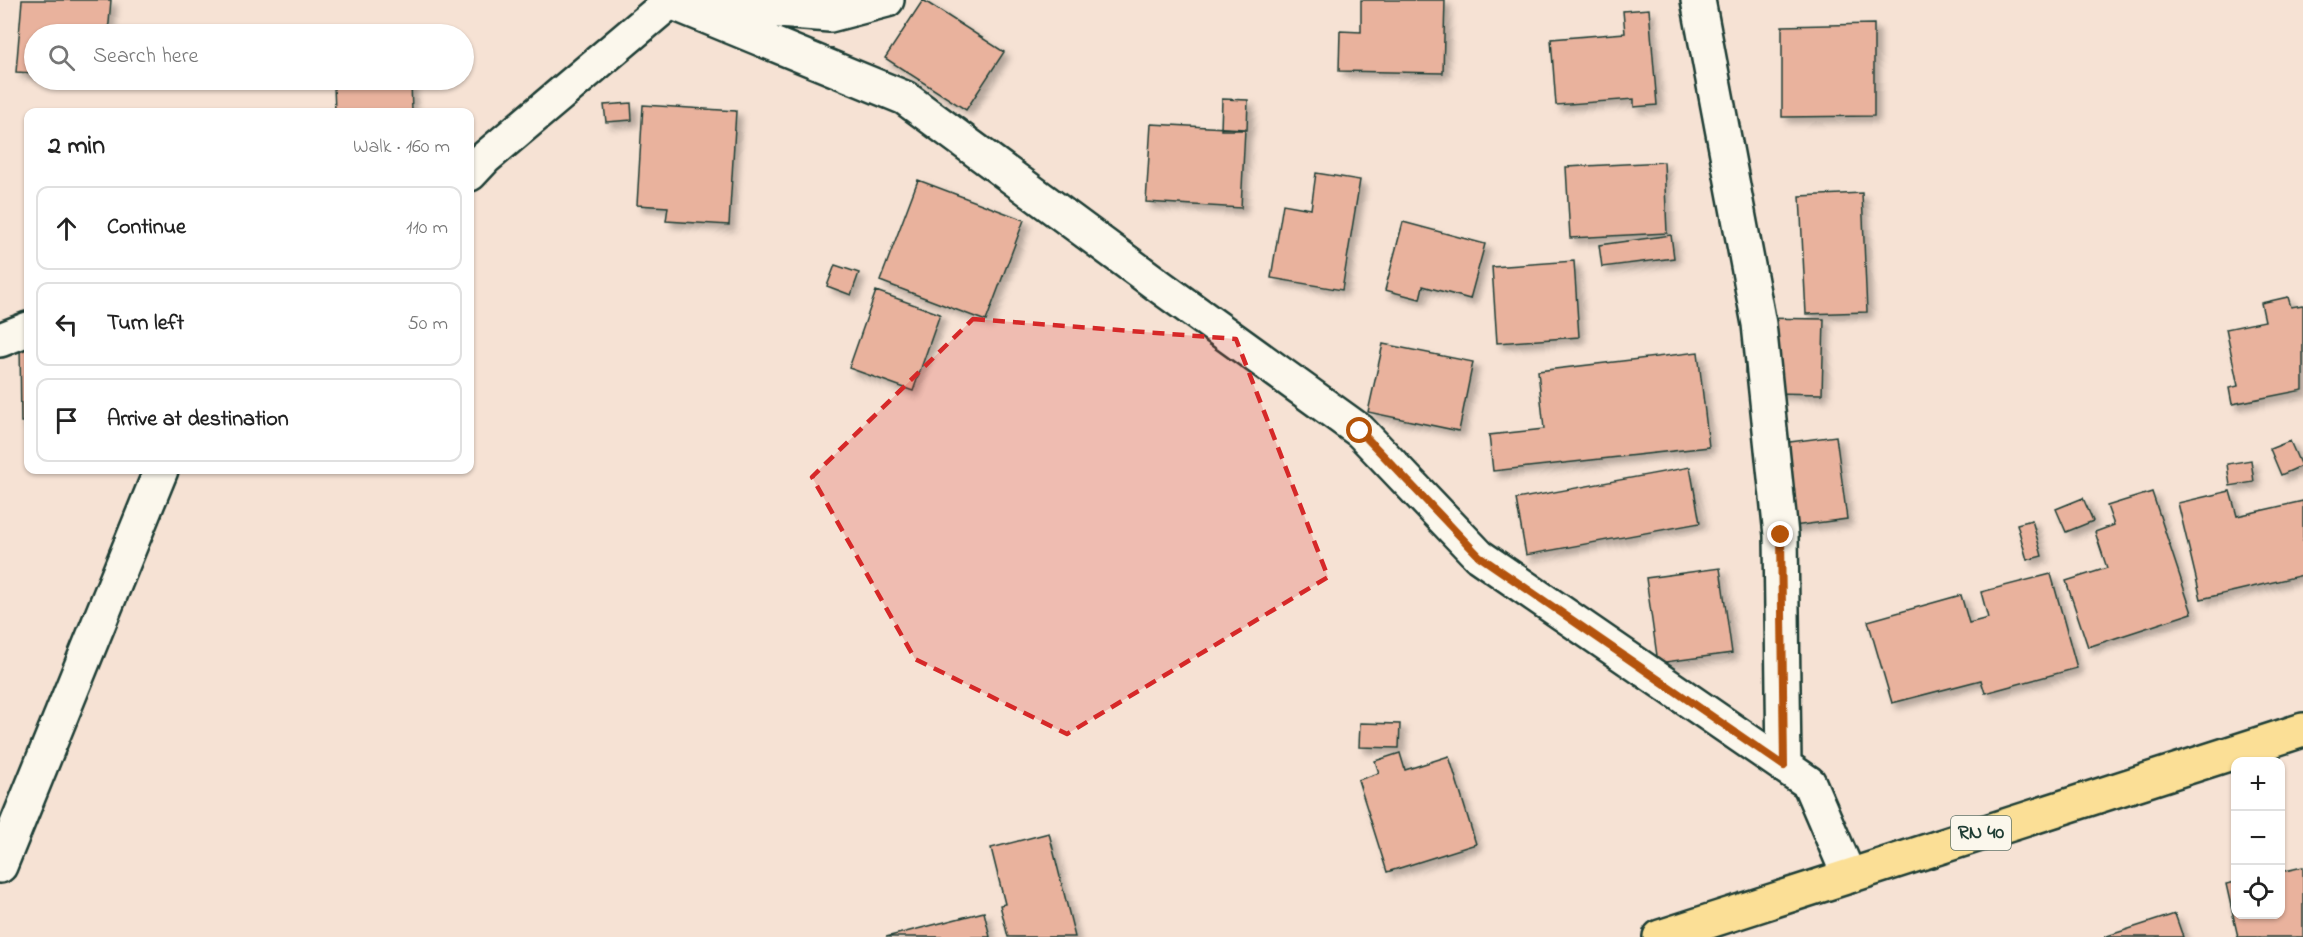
<!DOCTYPE html>
<html lang="en">
<head>
<meta charset="utf-8">
<style>
	body { margin:0; font-family:"Indie Flower",sans-serif; background:#f2f2f2; color:#222 }
	.controls { position:absolute; right:18px; bottom:18px; display:grid; overflow:hidden; border-radius:12px; box-shadow:0 2px 4px #0004 }
	.controls button { width:54px; height:54px; display:grid; place-items:center; padding:0; border:0; border-bottom:2px solid #e0e0e0; background:#fff; color:#222; font:30px sans-serif }
	.stop { position:absolute; width:18px; height:18px; margin:-14px; border:4px solid #b45309; border-radius:50%; background:#fff }
	.stop.end { background:#b45309; border-color:#fff; box-shadow:0 2px 6px #0008 }
	.list { margin:0; padding:0; list-style:none }
	h2 { display:flex; justify-content:space-between; align-items:center; height:78px; margin:0; padding:0 24px; font-size:26px }
	h2 small { font-size:20px; font-weight:400; color:#767676 }
	.list li { display:grid; grid-template-columns:39px 1fr auto; gap:18px; align-items:center; box-sizing:border-box; height:84px; margin:0 12px 12px; padding:0 12px; border:2px solid #e0e0e0; border-radius:12px }
	.list b { display:block; font-size:22px; white-space:nowrap }
	.list em { font-size:20px; font-style:normal; color:#767676 }
	.icon { flex:none; width:33px; height:33px; fill:none; stroke:currentColor; stroke-width:2; stroke-linecap:round; stroke-linejoin:round }
	.map { position:relative; flex:none; width:2303px; height:937px; overflow:hidden }
	.search { position:absolute; background:#fff; box-shadow:0 2px 4px #0004; left:24px; top:24px; width:450px; height:66px; display:flex; align-items:center; gap:15px; box-sizing:border-box; padding:0 21px; border-radius:33px; color:#767676; font-size:22px }
	.panel { position:absolute; background:#fff; box-shadow:0 2px 4px #0004; left:24px; top:108px; width:450px; height:366px; border-radius:12px }
	.map>svg:first-child { display:block }
</style>
</head>
<body>
<div class="map">
<svg width="2303" height="937" viewBox="0 0 2303 937">
	<defs>
		<filter id="shadow"><feDropShadow dx="5.5" dy="5.5" stdDeviation="3" flood-color="#0004"/></filter>
	</defs>
	<rect width="100%" height="100%" fill="#f6e2d4"/>
	<filter id="ink" filterUnits="userSpaceOnUse"><feTurbulence type="fractalNoise" baseFrequency=".0167" numOctaves="2"/><feDisplacementMap in="SourceGraphic" scale="12" xChannelSelector="R" yChannelSelector="G"/><feConvolveMatrix kernelMatrix="1 2 1 2 8 2 1 2 1" color-interpolation-filters="sRGB"/></filter>
	<g filter="url(#ink)">
		<path fill="#e9b29d" stroke="#1f3d34" stroke-width="1.5" filter="url(#shadow)" d="M22,0H111L108,34H34V73L16,72Z
			M923,0L1004,52L966,110L885,58Z
			M1361,0H1445L1443,73L1339,71L1340,31L1361,32Z
			M1649,9L1657,105L1634,107V99L1556,105L1551,39L1625,33L1623,11Z
			M1874,24V116L1782,117V26Z
			M411,82L412,112H335L334,86Z
			M1222,99L1248,100L1247,130H1221Z
			M631,103L632,120L606,122L604,105Z
			M643,105L736,111L729,225L666,221L668,207L637,205Z
			M1151,124L1245,129L1241,208L1146,202Z
			M1664,162L1667,233L1570,238L1566,167Z
			M1316,173L1360,180L1342,290L1271,278L1283,204L1311,209Z
			M918,180L1024,220L986,321L880,281Z
			M1862,193L1867,312L1806,314L1800,196Z
			M1403,222L1485,244L1470,299L1423,286L1420,299L1385,290Z
			M1671,235L1674,258L1602,267L1599,245Z
			M1574,261L1579,337L1497,343L1492,267Z
			M835,265L859,273L851,295L827,286Z
			M876,291L940,314L913,391L849,368Z
			M2288,297L2291,307L2303,305V390L2232,404L2229,388L2238,386L2226,329L2265,321L2261,303Z
			M1746,318L1824,319L1822,394L1774,393L1775,373H1745Z
			M20,341H28V422H21Z
			M1383,344L1473,362L1459,431L1368,412Z
			M1698,352L1709,447L1493,471L1489,435L1544,429L1538,371Z
			M1836,436L1847,519L1770,529L1759,446Z
			M2290,441L2301,466L2281,475L2270,449Z
			M2251,460L2254,482L2230,486L2227,464Z
			M1690,467L1700,523L1526,555L1516,499Z
			M2230,491L2237,516L2303,501V575L2201,599L2178,503Z
			M2152,492L2192,613L2088,647L2066,581L2107,568L2095,532L2114,525L2107,506Z
			M2083,498L2093,521L2066,532L2056,509Z
			M2032,520L2042,556L2027,560L2017,524Z
			M1720,568L1732,653L1658,663L1646,578Z
			M2051,574L2077,668L1985,693L1981,680L1892,703L1868,621L1961,595L1969,623L1988,618L1981,592Z
			M1360,723L1400,724L1399,748L1359,747Z
			M1400,753L1405,770L1449,756L1476,844L1387,872L1358,780L1379,773L1375,761Z
			M1049,833L1075,937H1008L1000,905L1005,904L991,848Z
			M2303,867V937H2238L2226,884L2236,882V914H2280V872Z
			M984,912L990,937H886Z
			M2175,914L2183,937H2104Z"/>
		<g fill="none" stroke-linecap="round" stroke-linejoin="round">
			<g stroke="#1f3d34" stroke-width="38">
				<path id="minor" d="M666,0L905,98L1162,288L1360,431L1479,556L1809,783L1849,876
					M1698,0L1759,324L1781,535L1784,766
					M702,5L830,15L887,0
					M470,174L485,158L672,0
					M0,340L28,329
					M0,866L161,470"/>
			</g>
			<g stroke="#1f3d34" stroke-width="38">
				<path id="major" d="M1660,937L2303,730"/>
			</g>
			<use href="#minor" stroke="#fbf7ec" stroke-width="33"/>
			<use href="#major" stroke="#fbdf96" stroke-width="33"/>
		</g>
	</g>
	<g fill="none" stroke-linecap="round" stroke-linejoin="round" filter="url(#ink)">
		<path stroke="#b45309" stroke-width="8" d="M1360,431L1479,556L1784,766L1781,535"/>
	</g>
	<path fill="#d62828" fill-opacity="0.2" stroke="#d62828" stroke-width="4.5" stroke-dasharray="12 8" stroke-linejoin="round" d="M973,319L1236,339L1328,577L1067,734L915,659L812,477Z"/>
	<g text-anchor="middle" dominant-baseline="central" stroke-width="5" stroke-linejoin="round" paint-order="stroke">
		<rect fill="#fbf7ec" stroke="#61756b" stroke-width="1.5" x="1951" y="816" width="60" height="34" rx="4.5"/>
		<g font-size="20" font-weight="bold" fill="#1f3d34">
			<text x="1981" y="833">RN 40</text>
		</g>
	</g>
</svg>
<div class="controls">
<button>+</button>
<button>−</button>
<button><svg class="icon" aria-label="locate" viewBox="0 0 24 24"><circle cx="12" cy="12" r="6"/><path d="M12 2v4M12 18v4M2 12h4M18 12h4"/></svg></button>
</div>
<div class="stop" style="left:1360px;top:431px"></div>
<div class="stop end" style="left:1781px;top:535px"></div>
<div class="search"><svg class="icon" aria-label="search" viewBox="0 0 24 24"><circle cx="10" cy="10" r="6"/><path d="M15 15l6 6"/></svg>Search here</div>
<section class="panel">
<h2>2 min<small>Walk · 160 m</small></h2>
<ul class="list">
<li><svg class="icon" aria-label="ahead" viewBox="0 0 24 24"><path d="M12 20V5M6 11l6-6 6 6"/></svg><div><b>Continue</b></div><em>110 m</em></li>
<li><svg class="icon" aria-label="left" viewBox="0 0 24 24"><path d="M17 20v-9H6M10 6l-5 5 5 5"/></svg><div><b>Turn left</b></div><em>50 m</em></li>
<li><svg class="icon" aria-label="arrive" viewBox="0 0 24 24"><path d="M6 21V4h12l-3 4 3 4H6"/></svg><div><b>Arrive at destination</b></div></li>
</ul>
</section>
</div>
</body>
</html>
